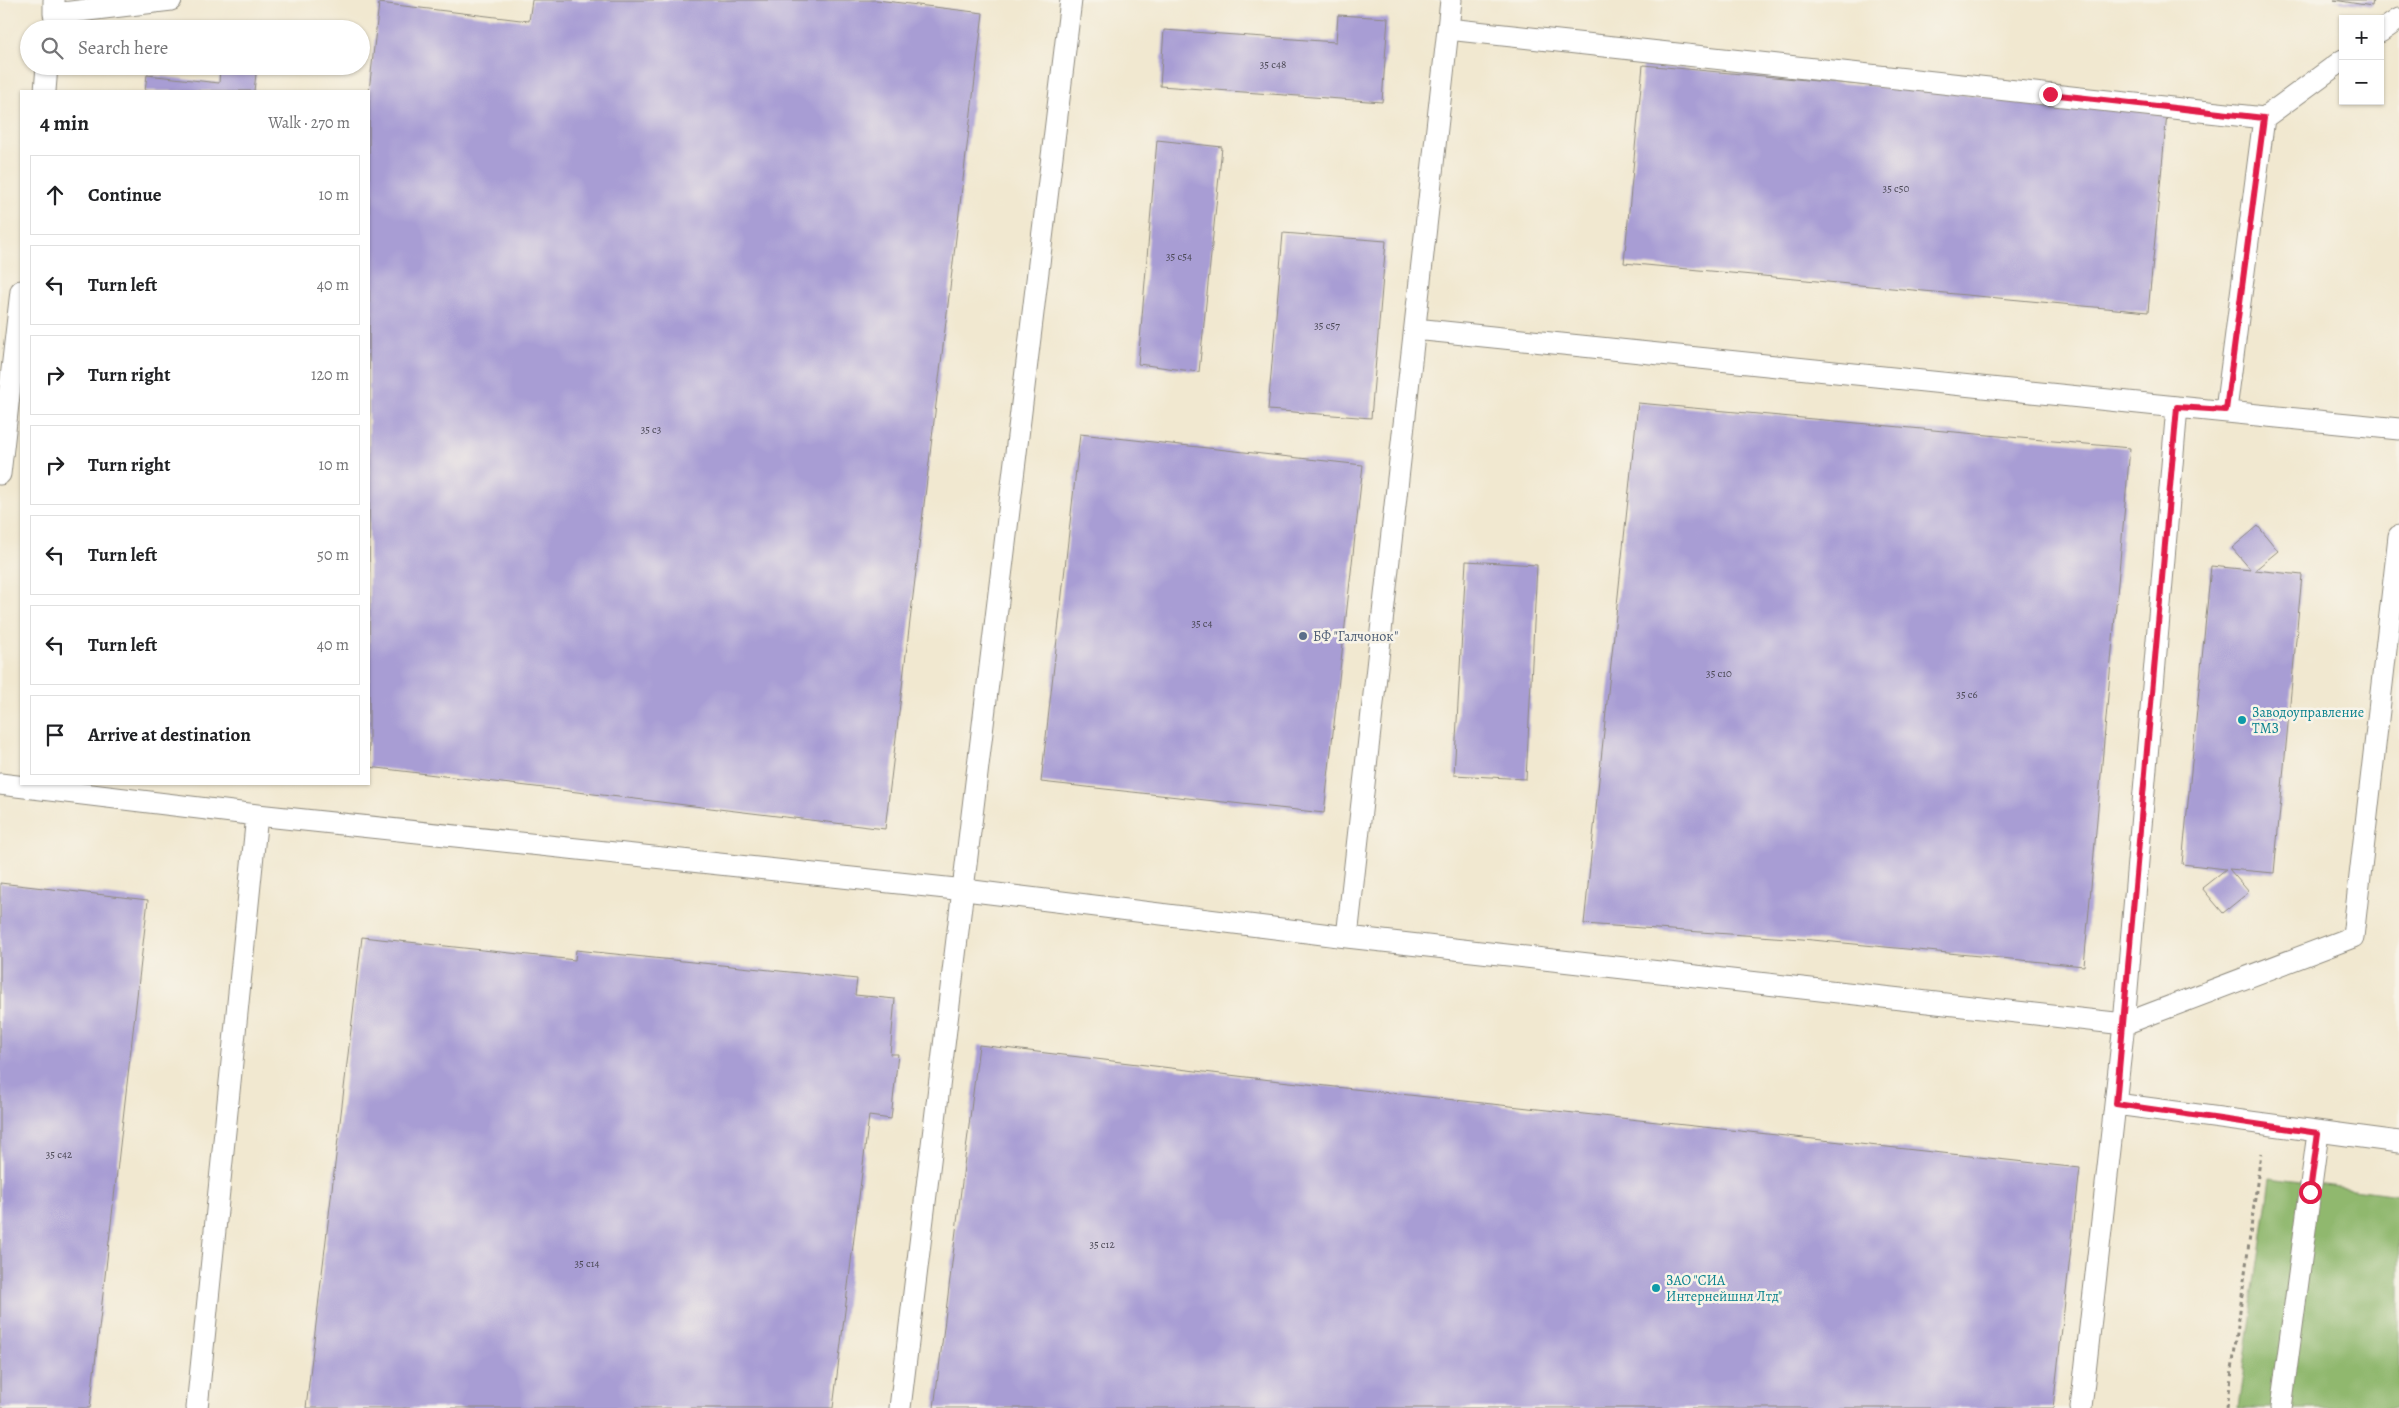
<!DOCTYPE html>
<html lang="en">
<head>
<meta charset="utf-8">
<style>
	body { margin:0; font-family:Alegreya,serif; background:#f2f2f2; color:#202124 }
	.controls { position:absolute; right:15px; top:15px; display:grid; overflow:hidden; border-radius:0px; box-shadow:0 1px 4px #0004 }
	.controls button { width:45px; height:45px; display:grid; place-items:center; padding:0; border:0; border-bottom:1px solid #e0e0e0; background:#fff; color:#202124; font:25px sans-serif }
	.stop { position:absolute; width:15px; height:15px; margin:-11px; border:4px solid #e11d48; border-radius:50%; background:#fff }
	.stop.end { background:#e11d48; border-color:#fff; box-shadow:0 1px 5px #0008 }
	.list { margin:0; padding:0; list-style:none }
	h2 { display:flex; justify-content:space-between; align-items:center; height:65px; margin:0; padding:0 20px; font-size:21px }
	h2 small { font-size:16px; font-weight:400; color:#757577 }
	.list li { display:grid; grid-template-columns:32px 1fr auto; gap:15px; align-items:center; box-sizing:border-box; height:80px; margin:0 10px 10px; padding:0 10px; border:1px solid #e0e0e0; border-radius:0px }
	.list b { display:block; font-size:19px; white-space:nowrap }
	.list em { font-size:16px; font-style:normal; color:#757577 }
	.icon { flex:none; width:28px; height:28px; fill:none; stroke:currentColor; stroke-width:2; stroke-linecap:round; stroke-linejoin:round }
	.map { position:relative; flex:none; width:2399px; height:1408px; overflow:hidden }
	.search { position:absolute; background:#fff; box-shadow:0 1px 4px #0004; left:20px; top:20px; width:350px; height:55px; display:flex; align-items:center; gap:12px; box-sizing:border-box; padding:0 18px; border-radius:28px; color:#757577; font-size:19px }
	.panel { position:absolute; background:#fff; box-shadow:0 1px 4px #0004; left:20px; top:90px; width:350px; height:695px; border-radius:0px }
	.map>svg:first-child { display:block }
</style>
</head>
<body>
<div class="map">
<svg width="2399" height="1408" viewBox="0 0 2399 1408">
	<rect width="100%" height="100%" fill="#f7f3e8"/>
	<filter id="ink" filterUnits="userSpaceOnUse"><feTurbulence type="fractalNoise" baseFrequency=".02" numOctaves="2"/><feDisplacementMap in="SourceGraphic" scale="10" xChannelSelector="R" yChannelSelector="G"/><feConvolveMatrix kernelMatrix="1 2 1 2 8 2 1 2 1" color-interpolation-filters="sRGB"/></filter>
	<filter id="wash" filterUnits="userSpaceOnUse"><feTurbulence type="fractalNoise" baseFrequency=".0096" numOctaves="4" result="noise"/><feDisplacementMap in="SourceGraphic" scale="20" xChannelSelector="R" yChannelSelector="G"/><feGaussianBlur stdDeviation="1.12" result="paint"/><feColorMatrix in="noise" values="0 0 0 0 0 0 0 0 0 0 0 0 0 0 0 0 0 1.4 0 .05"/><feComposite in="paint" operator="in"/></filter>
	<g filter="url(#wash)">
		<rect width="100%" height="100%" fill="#f1e8d0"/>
		<path fill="#90b86e" stroke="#5e724c" d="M2271,1178L2399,1195V1408H2238Z"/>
		<g id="blocks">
			<path fill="#a89dd4" d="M532,0H877L983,13L885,829L369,767V91L379,3L529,21Z
				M2334,0H2373L2372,6Z
				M1338,15L1388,18L1382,102L1160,86L1164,30L1336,42Z
				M1643,65L2167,113L2148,312L1624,263Z
				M220,66H257L254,91H145L147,75L219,83Z
				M1157,140L1222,147L1199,372L1138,364Z
				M1283,233L1386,241L1371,418L1268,410Z
				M1638,403L2130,448L2084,966L1802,939L1584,924Z
				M1080,434L1363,465L1324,813L1041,782Z
				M2258,526L2278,551L2255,570L2302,575L2274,873L2229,869L2249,892L2223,913L2202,888L2226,869L2182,864L2211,566L2251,570L2232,548Z
				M1466,561L1537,565L1526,779L1454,775Z
				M0,883L148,900L90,1408H0Z
				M362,937L575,960L576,950L857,979L855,995L895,999L890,1054H898L891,1119L869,1116L833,1408H306Z
				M979,1045L1271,1080L2080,1168L2053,1408H934Z"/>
		</g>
	</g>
	<g filter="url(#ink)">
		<use href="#blocks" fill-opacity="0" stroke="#8e8a7e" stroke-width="1"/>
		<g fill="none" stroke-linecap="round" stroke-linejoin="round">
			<g stroke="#8e8a7e" stroke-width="23">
				<path id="service" d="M54,0V14L171,0
					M1448,29L1451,0
					M2380,32L2399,19
					M45,91L47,66
					M1415,329L2177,407
					M2226,410L2264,118L2343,60
					M0,474L21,291
					M0,784L257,815L965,890L1347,937L2124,1024L2177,407L2399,429
					M1347,937L1448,29L2264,118
					M2116,1104L2399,1142
					M197,1408L257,815
					M900,1408L1071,0
					M2081,1408L2124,1024L2353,937L2399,536
					M2281,1408L2318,1133"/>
			</g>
			<path stroke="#8e8a7e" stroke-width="3" stroke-dasharray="4 4" stroke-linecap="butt" d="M2227,1408L2261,1153"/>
			<use href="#service" stroke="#fff" stroke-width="21"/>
		</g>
	</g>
	<g fill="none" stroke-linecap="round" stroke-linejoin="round" filter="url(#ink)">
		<path stroke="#e11d48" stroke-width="6" d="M2050,94L2264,118L2226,410L2177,407L2116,1104L2318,1133L2310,1192"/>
	</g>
	<circle fill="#5c6f8a" stroke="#f7f3e8" stroke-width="2" cx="1303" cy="636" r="5"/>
	<g fill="#0f9aa8" stroke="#f7f3e8" stroke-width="2">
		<circle cx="2242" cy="720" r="5"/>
		<circle cx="1656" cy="1288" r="5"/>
	</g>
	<g text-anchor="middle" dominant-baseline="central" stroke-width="5" stroke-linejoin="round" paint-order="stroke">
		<g font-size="11" fill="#4a4855">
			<text x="1273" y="64">35 с48</text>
			<text x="1896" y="188">35 с50</text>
			<text x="1179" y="256">35 с54</text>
			<text x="1327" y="325">35 с57</text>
			<text x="651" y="429">35 c3</text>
			<text x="1202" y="623">35 с4</text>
			<text x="1719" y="673">35 с10</text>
			<text x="1967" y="694">35 с6</text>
			<text x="59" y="1154">35 с42</text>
			<text x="1102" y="1244">35 с12</text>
			<text x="587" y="1263">35 с14</text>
		</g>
		<g font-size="14" fill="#4e5e75" stroke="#f7f3e8" text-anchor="start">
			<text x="1313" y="636">БФ "Галчонок"</text>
		</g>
		<g font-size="14" fill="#0d838f" stroke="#f7f3e8" text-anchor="start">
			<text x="2252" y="712">Заводоуправление<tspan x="2252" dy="16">ТМЗ</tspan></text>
			<text x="1666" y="1280">ЗАО "СИА<tspan x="1666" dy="16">Интернейшнл Лтд"</tspan></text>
		</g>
	</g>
</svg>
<div class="controls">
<button>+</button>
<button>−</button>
</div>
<div class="stop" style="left:2310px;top:1192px"></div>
<div class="stop end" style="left:2050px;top:94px"></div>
<div class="search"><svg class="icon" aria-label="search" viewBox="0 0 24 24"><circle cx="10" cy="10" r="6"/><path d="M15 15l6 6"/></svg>Search here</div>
<section class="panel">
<h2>4 min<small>Walk · 270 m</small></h2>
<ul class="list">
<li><svg class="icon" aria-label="ahead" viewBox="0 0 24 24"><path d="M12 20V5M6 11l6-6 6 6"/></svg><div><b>Continue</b></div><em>10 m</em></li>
<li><svg class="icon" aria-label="left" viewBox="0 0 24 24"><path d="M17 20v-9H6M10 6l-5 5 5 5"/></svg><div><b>Turn left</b></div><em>40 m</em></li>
<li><svg class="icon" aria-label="right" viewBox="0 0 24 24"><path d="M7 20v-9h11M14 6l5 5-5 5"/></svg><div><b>Turn right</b></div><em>120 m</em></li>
<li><svg class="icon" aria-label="right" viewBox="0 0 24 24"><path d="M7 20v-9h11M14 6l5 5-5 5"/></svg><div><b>Turn right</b></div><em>10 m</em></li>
<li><svg class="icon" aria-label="left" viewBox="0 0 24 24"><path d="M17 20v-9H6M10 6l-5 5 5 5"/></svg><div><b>Turn left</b></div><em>50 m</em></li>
<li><svg class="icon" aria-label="left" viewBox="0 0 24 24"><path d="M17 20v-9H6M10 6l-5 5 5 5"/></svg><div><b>Turn left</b></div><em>40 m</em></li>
<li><svg class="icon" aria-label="arrive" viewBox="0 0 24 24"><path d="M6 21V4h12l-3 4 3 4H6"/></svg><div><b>Arrive at destination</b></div></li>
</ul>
</section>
</div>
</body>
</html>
